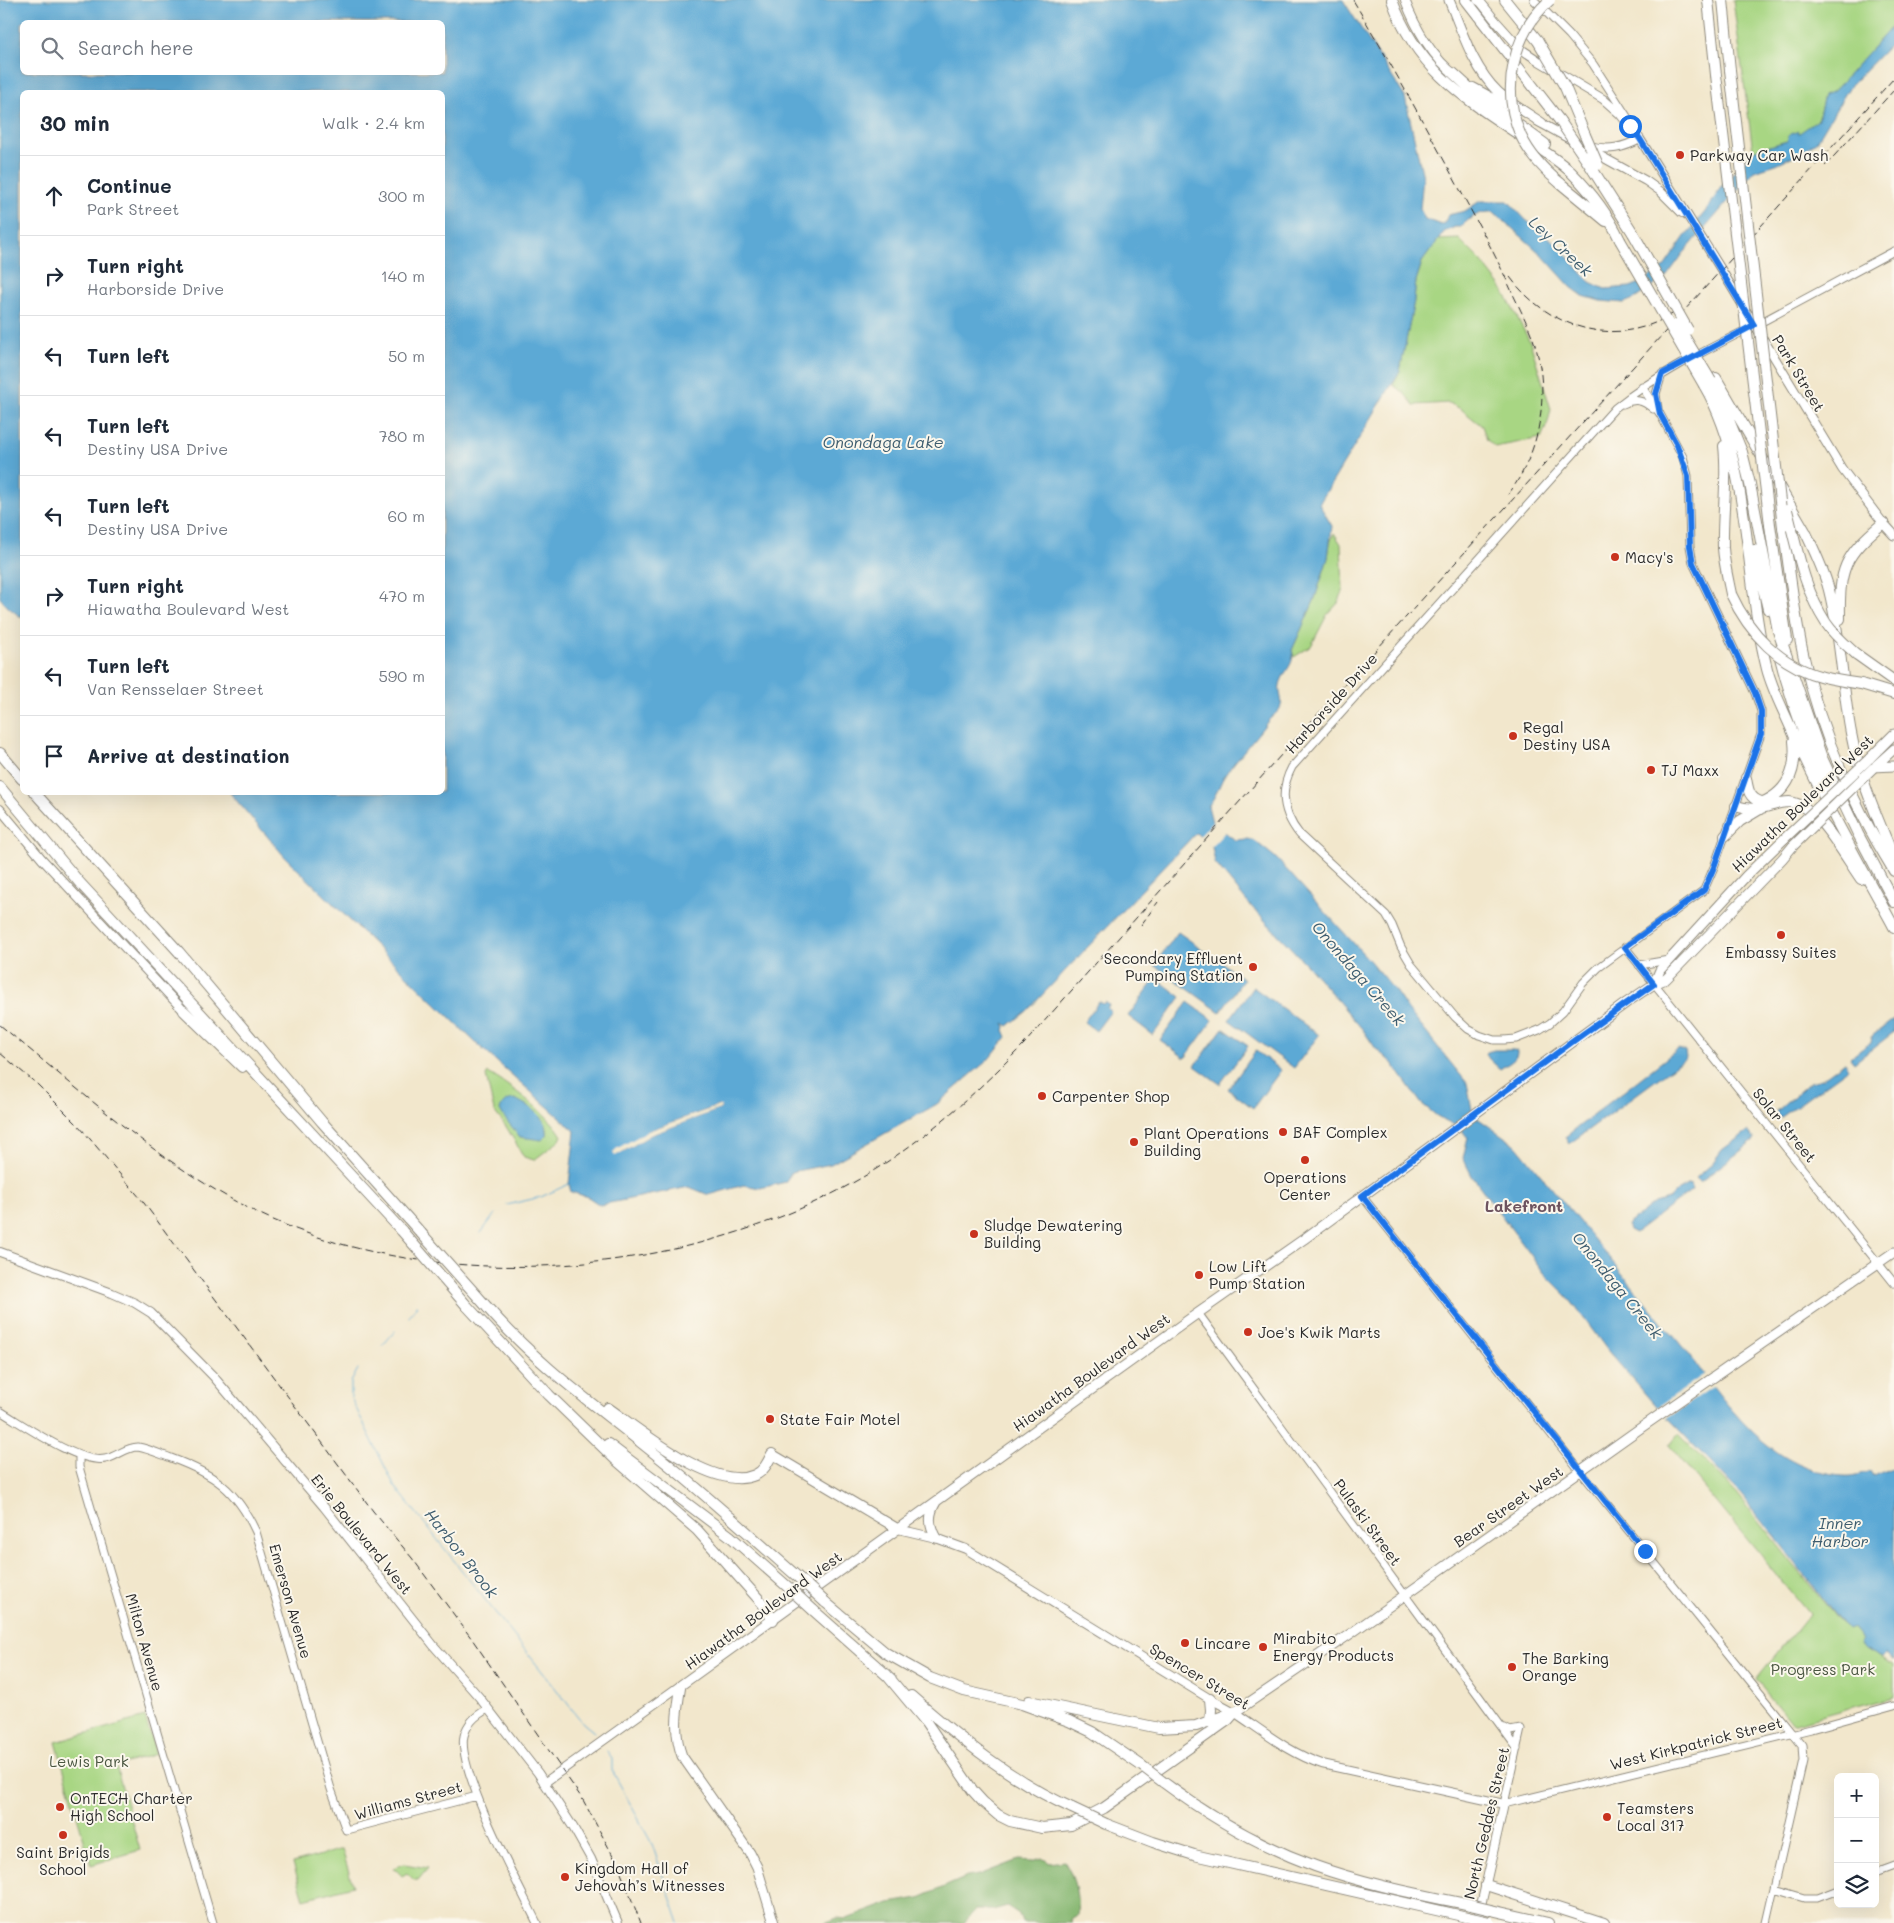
<!DOCTYPE html>
<html lang="en">
<head>
<meta charset="utf-8">
<style>
	body { margin:0; font-family:Mali,sans-serif; background:#f6f6f7; color:#1f2937 }
	.controls { position:absolute; right:15px; bottom:15px; display:grid; overflow:hidden; border-radius:8px; box-shadow:0 5px 20px #0002 }
	.controls button { width:45px; height:45px; display:grid; place-items:center; padding:0; border:0; border-bottom:1px solid #e0e1e3; background:#fff; color:#1f2937; font:25px sans-serif }
	.stop { position:absolute; width:15px; height:15px; margin:-11px; border:4px solid #1a73e8; border-radius:50%; background:#fff }
	.stop.end { background:#1a73e8; border-color:#fff; box-shadow:0 1px 5px #0008 }
	.list { margin:0; padding:0; list-style:none }
	h2 { display:flex; justify-content:space-between; align-items:center; height:65px; margin:0; padding:0 20px; font-size:21px }
	h2 small { font-size:16px; font-weight:400; color:#747a83 }
	.list li { display:grid; grid-template-columns:32px 1fr auto; gap:15px; align-items:center; box-sizing:border-box; height:80px; padding:0 20px; border-top:1px solid #e0e1e3 }
	.list b { display:block; font-size:19px; white-space:nowrap }
	.list p { margin:0; font-size:16px; white-space:nowrap; color:#747a83 }
	.list em { font-size:16px; font-style:normal; color:#747a83 }
	.icon { flex:none; width:28px; height:28px; fill:none; stroke:currentColor; stroke-width:2; stroke-linecap:round; stroke-linejoin:round }
	.map { position:relative; flex:none; width:1894px; height:1923px; overflow:hidden }
	.search { position:absolute; background:#fff; box-shadow:0 5px 20px #0002; left:20px; top:20px; width:425px; height:55px; display:flex; align-items:center; gap:12px; box-sizing:border-box; padding:0 18px; border-radius:8px; color:#747a83; font-size:19px }
	.panel { position:absolute; background:#fff; box-shadow:0 5px 20px #0002; left:20px; top:90px; width:425px; height:705px; border-radius:8px }
	.map>svg:first-child { display:block }
</style>
</head>
<body>
<div class="map">
<svg width="1894" height="1923" viewBox="0 0 1894 1923">
	<rect width="100%" height="100%" fill="#fbf7ec"/>
	<filter id="ink" filterUnits="userSpaceOnUse"><feTurbulence type="fractalNoise" baseFrequency=".02" numOctaves="2"/><feDisplacementMap in="SourceGraphic" scale="10" xChannelSelector="R" yChannelSelector="G"/><feConvolveMatrix kernelMatrix="1 2 1 2 8 2 1 2 1" color-interpolation-filters="sRGB"/></filter>
	<filter id="wash" filterUnits="userSpaceOnUse"><feTurbulence type="fractalNoise" baseFrequency=".0096" numOctaves="4" result="noise"/><feDisplacementMap in="SourceGraphic" scale="20" xChannelSelector="R" yChannelSelector="G"/><feGaussianBlur stdDeviation="1.12" result="paint"/><feColorMatrix in="noise" values="0 0 0 0 0 0 0 0 0 0 0 0 0 0 0 0 0 1.4 0 .05"/><feComposite in="paint" operator="in"/></filter>
	<g filter="url(#wash)">
		<rect width="100%" height="100%" fill="#f2e7cc"/>
		<path fill="#a8d683" stroke="#6a8057" fill-rule="evenodd" d="M1733,0H1894V24L1834,92L1824,95L1818,120L1798,135V132L1787,141L1753,151Z
			M1459,239L1481,261L1502,288L1530,342L1551,409L1548,422L1541,438L1495,447L1487,440L1482,426L1461,409L1449,403L1414,405L1404,393L1393,385L1400,371L1414,301L1416,281L1422,262L1438,240Z
			M1334,533L1341,544L1343,590L1339,602L1327,615L1311,646L1294,657L1292,650L1314,601L1328,558L1330,543Z
			M488,1073C508,1084 551,1115 562,1136L559,1141L534,1160L524,1157L507,1128L494,1111L486,1076ZM525,1104C536,1113 549,1120 547,1135L520,1137L514,1128Z
			M1678,1434L1736,1493L1846,1630L1852,1629L1861,1640L1864,1648L1894,1664V1696L1792,1724L1756,1680L1809,1614L1669,1445Z
			M145,1717L156,1754L116,1766L140,1850L91,1865L56,1742Z
			M342,1849L353,1886L304,1899L293,1863Z
			M404,1864L428,1868L418,1880H414L407,1873L402,1876L394,1868Z"/>
		<path fill="#86b771" stroke="#58714e" d="M1042,1858L1050,1863L1064,1861C1075,1878 1079,1897 1077,1916L1071,1920L1072,1923H1022L1019,1914L1007,1906L993,1910H975L964,1923H824L837,1918L847,1919L889,1903L919,1898L967,1877L979,1875L1018,1860L1032,1861Z"/>
		<path fill="#5ba9d5" stroke="#436a80" fill-rule="evenodd" d="M0,0H1343L1405,97L1423,177L1420,209L1425,219L1441,225L1445,222L1448,215L1465,211L1480,201H1508L1526,220L1557,244L1590,282L1605,289L1630,287L1640,283L1664,267L1686,235L1709,207L1721,187L1753,151L1787,141L1789,135L1798,131V134L1818,120L1824,95L1834,91L1894,24V41L1850,86L1817,141L1802,152L1776,164L1754,171L1683,254L1667,276L1636,298L1624,303L1600,301L1583,296L1571,287L1541,254L1494,212C1480,211 1470,217 1461,227H1455L1444,232L1422,262L1416,281L1414,301L1400,371L1319,504L1332,526L1328,558L1314,601L1292,650C1296,664 1283,671 1280,685C1278,694 1285,702 1279,710C1276,714 1271,717 1268,721C1255,738 1240,755 1227,772C1219,783 1217,796 1208,806L1212,822L1235,840L1248,839L1255,841L1276,858L1369,960L1395,991L1408,1010L1467,1083L1473,1115L1516,1145L1695,1362C1732,1413 1776,1472 1844,1476C1852,1477 1862,1473 1870,1472L1873,1477L1894,1468V1660L1886,1653L1881,1657L1864,1648L1859,1642L1861,1640L1852,1629L1847,1631L1787,1552L1738,1491L1654,1404L1608,1351L1568,1297L1545,1274L1472,1176L1463,1158L1468,1138L1460,1128L1437,1116L1421,1103L1392,1063L1376,1049L1363,1030L1308,966L1247,902L1215,863L1212,847L1196,833L1027,1011L1008,1026L1004,1023L1005,1027L1004,1030L1007,1037L988,1060L937,1104L831,1164L791,1172L786,1182L760,1188L744,1185L709,1195L689,1187L600,1205L588,1197L571,1192L569,1184L575,1131L477,1044L285,857L230,793L442,792V92H22V618L8,607L0,598ZM22,22H442V72H22ZM718,1106L721,1107L720,1109L650,1135L619,1154L613,1153L648,1131Z
			M1178,932L1244,979L1220,1012L1154,965Z
			M1156,978L1181,997L1153,1035L1128,1016Z
			M1253,987L1319,1035L1294,1068L1229,1020Z
			M1099,1001L1103,1004L1105,1002L1109,1005L1107,1008L1111,1011L1096,1031L1084,1022Z
			M1188,1002L1213,1020L1185,1058L1160,1040Z
			M1894,1019V1032L1854,1063L1850,1058L1871,1042L1872,1036Z
			M1223,1028L1248,1046L1220,1084L1195,1066Z
			M1678,1049L1685,1051L1686,1058L1569,1144L1565,1137Z
			M1494,1050H1514L1517,1051C1518,1060 1507,1064 1500,1069L1489,1059L1486,1054L1487,1052Z
			M1256,1051L1281,1070L1253,1108L1228,1089Z
			M1845,1062L1849,1068L1780,1118L1776,1112L1810,1082L1822,1079Z
			M515,1099C529,1106 549,1117 547,1135L542,1140L520,1137C513,1127 505,1121 500,1110C503,1102 506,1100 515,1099Z
			M1748,1131L1755,1140L1700,1182L1696,1178L1711,1165L1722,1150Z
			M1690,1184L1692,1190L1635,1233L1629,1230L1627,1225L1655,1203L1669,1199L1678,1190Z"/>
		<path fill="#f2e7cc" d="M1214,820L1226,831L1211,847L1199,837Z
			M719,1106H721L720,1109L650,1135L619,1154L615,1156L613,1153L616,1149L648,1131Z
			M1706,1373L1715,1385L1665,1420L1655,1409Z"/>
		<g fill="none" stroke-linecap="round" stroke-linejoin="round">
			<path stroke="#5ba9d5" stroke-width="1" d="M507,1205L541,1197L569,1184
				M481,1233L495,1214
				M409,1317L417,1305
				M383,1345L395,1331
				M358,1369L351,1382V1398L394,1485L583,1723L594,1732
				M607,1751L612,1758V1770L652,1844L679,1923"/>
		</g>
	</g>
	<g filter="url(#ink)">
		<g fill="none" stroke-linecap="round" stroke-linejoin="round">
			<g stroke="#8e897c" stroke-width="9">
				<path id="tertiary" d="M1534,0L1569,35L1593,64L1633,126
					M1758,324L1894,251
					M1642,387L1660,414L1683,457L1688,476L1690,546L1693,563L1755,693L1761,711V734L1714,867L1704,890L1598,968L1583,983L1563,1011L1550,1023L1539,1030L1516,1039L1504,1040H1494L1479,1035L1468,1029L1455,1017L1411,964L1401,947L1392,925L1386,915L1300,835C1283,814 1279,791 1292,767L1615,408C1656,375 1702,352 1748,329
					M1623,404C1635,398 1643,400 1653,409
					M1658,409L1656,394L1662,374
					M1625,947L1894,1283
					M1639,965L1669,960
					M1362,1196L1581,1472L1802,1745L1803,1761L1766,1923
					M1198,1313L1517,1748
					M0,1411C24,1425 79,1464 105,1459C117,1457 125,1447 138,1447C149,1449 160,1454 171,1458C214,1474 236,1489 256,1532L331,1789L346,1830L477,1796
					M79,1455V1467L213,1923
					M488,1709C476,1715 467,1723 464,1736C456,1769 520,1888 537,1923
					M1505,1728L1510,1731L1521,1729L1504,1804L1811,1729L1894,1706
					M1875,1873L1894,1866
					M1774,1889L1804,1898H1817L1838,1890"/>
			</g>
			<g stroke="#8e897c" stroke-width="10">
				<path id="secondary" d="M1405,0C1415,27 1433,59 1457,76
					M1479,0L1495,20L1521,49L1539,61L1603,99L1620,114L1640,139L1722,271L1842,469L1883,523
					M1473,87L1515,110
					M1537,121L1646,181L1660,191L1682,213
					M1589,146C1609,151 1623,148 1640,139
					M0,809L42,859L184,1011
					M0,1252L112,1293L135,1303L151,1313L213,1376L324,1507L434,1646L479,1697L538,1773L573,1827L591,1859L618,1923
					M898,1529L936,1538L966,1549L1210,1699C1219,1704 1229,1708 1237,1714C1264,1732 1291,1754 1322,1764L1504,1804L1477,1923
					M544,1783L681,1685"/>
			</g>
			<g stroke="#8e897c" stroke-width="11">
				<path id="primary" d="M1449,0C1462,31 1473,68 1498,92C1511,104 1527,113 1542,123
					M1478,0L1480,1
					M1883,523L1894,535
					M1869,759L1894,734
					M1873,767L1894,766
					M1873,768L1894,749
					M1654,984L1660,970L1746,876L1785,838
					M772,1454L898,1529
					M936,1502C928,1515 929,1525 936,1538
					M1235,1712L1350,1634L1642,1427L1894,1252
					M774,1923L757,1867L750,1853L682,1756C673,1732 677,1710 681,1685L1191,1318L1304,1239L1626,1003L1654,984L1666,979L1782,859L1793,846"/>
			</g>
			<g stroke="#8e897c" stroke-width="12">
				<path id="motorway" d="M1392,0C1417,70 1466,99 1524,138C1540,149 1557,159 1571,172C1591,192 1608,214 1620,240
					M1466,0L1560,121
					M1505,0L1538,41
					M1708,0L1716,75
					M1723,0L1730,70
					M1453,73L1477,95L1545,144
					M1565,87L1585,135
					M1593,170L1633,233
					M1560,183L1606,221
					M1716,378L1805,531C1814,550 1824,570 1829,590C1841,637 1842,686 1851,733C1859,777 1877,817 1894,858
					M1711,381L1722,403L1742,452L1750,484L1778,631L1822,758L1858,834L1894,902
					M1704,385C1752,467 1744,578 1767,669C1773,692 1785,713 1794,735C1824,801 1859,863 1894,927
					M1724,446C1728,480 1722,513 1723,548C1724,563 1728,579 1731,594
					M1770,525L1787,640
					M1783,527C1790,571 1794,615 1804,658C1821,734 1854,806 1894,871
					M1754,550L1768,609
					M1840,619C1839,568 1844,556 1883,523
					M1778,650C1791,703 1810,753 1833,803
					M1856,654L1894,681
					M1861,684L1894,694
					M0,753L22,779
					M1746,778C1748,790 1749,798 1761,802
					M0,787L79,882L402,1231
					M34,792L179,952L322,1122L421,1233
					M1761,803C1789,792 1797,769 1794,741
					M1736,806C1742,808 1749,809 1755,809C1767,808 1777,802 1789,802C1818,804 1845,857 1861,879
					M1725,836L1740,821L1760,809
					M184,1011L242,1067
					M467,1306L549,1395L615,1459L697,1530L763,1604L773,1620
					M487,1307C537,1365 600,1409 659,1457C708,1496 753,1538 800,1579
					M608,1408C640,1430 715,1493 755,1475C764,1471 768,1462 772,1454
					M608,1444L730,1536L789,1588
					M825,1602L886,1653L930,1678L964,1691L1022,1704L1069,1721L1092,1732L1142,1766
					M813,1610L891,1679
					M886,1674L926,1722L973,1791L983,1802L998,1815L1010,1821L1042,1828L1071,1825L1104,1808L1228,1720L1235,1712
					M911,1696C960,1739 1012,1781 1072,1808
					M1029,1701L1159,1728L1196,1726L1232,1713
					M1210,1722L1211,1710L1210,1699
					M1163,1782C1210,1817 1260,1846 1315,1866C1365,1884 1418,1894 1470,1905
					M1106,1824L1153,1842L1194,1855L1467,1917
					M1486,1885L1604,1923
					M1491,1910L1548,1923"/>
			</g>
			<use href="#tertiary" stroke="#fff" stroke-width="7"/>
			<use href="#secondary" stroke="#fff" stroke-width="8"/>
			<use href="#primary" stroke="#fff" stroke-width="9"/>
			<use href="#motorway" stroke="#fff" stroke-width="10"/>
			<path stroke="#2b2b2b" stroke-width="1" stroke-dasharray="8 4" stroke-linecap="butt" d="M1353,0C1390,62 1425,125 1459,188C1476,220 1493,250 1508,283C1520,311 1536,336 1540,367C1547,413 1535,460 1507,496
				M1825,166L1894,90
				M1510,277C1551,332 1623,351 1681,308
				M1141,925L1158,902
				M0,1025C80,1090 160,1164 252,1210C434,1301 697,1277 868,1174C927,1138 976,1093 1024,1044L1298,736L1752,236L1894,78
				M0,1053L38,1085L79,1126L141,1199L373,1511L412,1558L472,1639L583,1800L617,1863L641,1923"/>
			<g stroke="#8e897c" stroke-width="11" stroke-linecap="butt">
				<path id="primary-bridge" d="M1785,838L1869,759
					M1793,846L1873,768"/>
			</g>
			<g stroke="#8e897c" stroke-width="12" stroke-linecap="butt">
				<path id="motorway-bridge" d="M1550,0C1513,33 1500,90 1521,136C1530,155 1544,170 1560,183
					M1538,41L1565,87
					M1730,70L1783,527
					M1716,75L1770,525
					M1560,121L1593,170
					M1585,135L1598,165
					M1633,233L1688,330
					M1620,240L1704,385
					M1677,324L1711,381
					M1787,510C1797,548 1804,590 1826,623C1834,635 1846,645 1856,654
					M1731,594C1749,633 1780,666 1823,677C1835,680 1848,682 1861,684
					M402,1231L467,1306
					M421,1233L487,1307
					M800,1579L825,1602
					M789,1588L813,1610
					M1142,1766L1163,1782
					M1072,1808L1106,1824
					M1470,1905L1491,1910
					M1467,1917L1489,1922"/>
			</g>
			<use href="#primary-bridge" stroke="#fff" stroke-width="9"/>
			<use href="#motorway-bridge" stroke="#fff" stroke-width="10"/>
		</g>
	</g>
	<g fill="none" stroke-linecap="round" stroke-linejoin="round" filter="url(#ink)">
		<path stroke="#1a73e8" stroke-width="6" d="M1630,126L1640,139L1754,325L1662,374L1656,394L1660,414L1677,445L1688,476L1690,546L1693,563L1755,693L1761,711V734L1714,867L1704,890L1625,947L1654,984L1583,1034L1362,1196L1645,1551"/>
	</g>
	<g fill="#c8321e" stroke="#fbf7ec" stroke-width="2">
		<circle cx="1680" cy="155" r="5"/>
		<circle cx="1615" cy="557" r="5"/>
		<circle cx="1513" cy="736" r="5"/>
		<circle cx="1651" cy="770" r="5"/>
		<circle cx="1781" cy="935" r="5"/>
		<circle cx="1253" cy="967" r="5"/>
		<circle cx="1042" cy="1096" r="5"/>
		<circle cx="1283" cy="1132" r="5"/>
		<circle cx="1134" cy="1142" r="5"/>
		<circle cx="1305" cy="1160" r="5"/>
		<circle cx="974" cy="1234" r="5"/>
		<circle cx="1199" cy="1275" r="5"/>
		<circle cx="1248" cy="1332" r="5"/>
		<circle cx="770" cy="1419" r="5"/>
		<circle cx="1185" cy="1643" r="5"/>
		<circle cx="1263" cy="1647" r="5"/>
		<circle cx="1512" cy="1667" r="5"/>
		<circle cx="60" cy="1807" r="5"/>
		<circle cx="1607" cy="1817" r="5"/>
		<circle cx="63" cy="1835" r="5"/>
		<circle cx="565" cy="1877" r="5"/>
	</g>
	<g text-anchor="middle" dominant-baseline="central" stroke-width="4" stroke-linejoin="round" paint-order="stroke">
		<g font-size="15" fill="#2b2b2b" stroke="#fbf7ec" text-anchor="start">
			<text x="1690" y="155">Parkway Car Wash</text>
			<text x="1625" y="557">Macy's</text>
			<text x="1523" y="727">Regal<tspan x="1523" dy="17">Destiny USA</tspan></text>
			<text x="1661" y="770">TJ Maxx</text>
			<text x="1781" y="952" text-anchor="middle">Embassy Suites</text>
			<text x="1243" y="958" text-anchor="end">Secondary Effluent<tspan x="1243" dy="17">Pumping Station</tspan></text>
			<text x="1052" y="1096">Carpenter Shop</text>
			<text x="1293" y="1132">BAF Complex</text>
			<text x="1144" y="1133">Plant Operations<tspan x="1144" dy="17">Building</tspan></text>
			<text x="1305" y="1177" text-anchor="middle">Operations<tspan x="1305" dy="17">Center</tspan></text>
			<text x="984" y="1225">Sludge Dewatering<tspan x="984" dy="17">Building</tspan></text>
			<text x="1209" y="1266">Low Lift<tspan x="1209" dy="17">Pump Station</tspan></text>
			<text x="1258" y="1332">Joe's Kwik Marts</text>
			<text x="780" y="1419">State Fair Motel</text>
			<text x="1273" y="1638">Mirabito<tspan x="1273" dy="17">Energy Products</tspan></text>
			<text x="1195" y="1643">Lincare</text>
			<text x="1522" y="1658">The Barking<tspan x="1522" dy="17">Orange</tspan></text>
			<text x="70" y="1798">OnTECH Charter<tspan x="70" dy="17">High School</tspan></text>
			<text x="1617" y="1808">Teamsters<tspan x="1617" dy="17">Local 317</tspan></text>
			<text x="63" y="1852" text-anchor="middle">Saint Brigids<tspan x="63" dy="17">School</tspan></text>
			<text x="575" y="1868">Kingdom Hall of<tspan x="575" dy="17">Jehovah’s Witnesses</tspan></text>
		</g>
		<g font-size="15" fill="#2b2b2b" stroke="#fbf7ec">
			<text transform="translate(1799 373) rotate(59)">Park Street</text>
			<text transform="translate(1331 703) rotate(-48)">Harborside Drive</text>
			<text transform="translate(1802 803) rotate(-44)">Hiawatha Boulevard West</text>
			<text transform="translate(1785 1125) rotate(51)">Solar Street</text>
			<text transform="translate(1091 1372) rotate(-36)">Hiawatha Boulevard West</text>
			<text transform="translate(1508 1506) rotate(-35)">Bear Street West</text>
			<text transform="translate(1368 1522) rotate(54)">Pulaski Street</text>
			<text transform="translate(362 1534) rotate(51)">Erie Boulevard West</text>
			<text transform="translate(291 1601) rotate(74)">Emerson Avenue</text>
			<text transform="translate(763 1610) rotate(-36)">Hiawatha Boulevard West</text>
			<text transform="translate(145 1642) rotate(74)">Milton Avenue</text>
			<text transform="translate(1200 1676) rotate(31)">Spencer Street</text>
			<text transform="translate(1696 1743) rotate(-14)">West Kirkpatrick Street</text>
			<text transform="translate(408 1800) rotate(-15)">Williams Street</text>
			<text transform="translate(1486 1823) rotate(-77)">North Geddes Street</text>
		</g>
		<g font-size="15" fill="#4a5641" stroke="#fbf7ec">
			<text x="1823" y="1669">Progress Park</text>
			<text x="89" y="1761">Lewis Park</text>
		</g>
		<g font-size="16" font-style="italic" fill="#3e5d6f" stroke="#fbf7ec">
			<text transform="translate(1561 246) rotate(43)">Ley Creek</text>
			<text x="883" y="441">Onondaga Lake</text>
			<text transform="translate(1359 973) rotate(49)">Onondaga Creek</text>
			<text transform="translate(1618 1285) rotate(51)">Onondaga Creek</text>
			<text x="1840" y="1522">Inner<tspan x="1840" dy="18">Harbor</tspan></text>
			<text transform="translate(462 1553) rotate(52)">Harbor Brook</text>
		</g>
		<g font-size="16" font-weight="bold" fill="#6e5460" stroke="#fbf7ec">
			<text x="1524" y="1205">Lakefront</text>
		</g>
	</g>
</svg>
<div class="controls">
<button>+</button>
<button>−</button>
<button><svg class="icon" aria-label="layers" viewBox="0 0 24 24"><path d="M12 4l9 5-9 5-9-5zM3 14l9 5 9-5"/></svg></button>
</div>
<div class="stop" style="left:1630px;top:126px"></div>
<div class="stop end" style="left:1645px;top:1551px"></div>
<div class="search"><svg class="icon" aria-label="search" viewBox="0 0 24 24"><circle cx="10" cy="10" r="6"/><path d="M15 15l6 6"/></svg>Search here</div>
<section class="panel">
<h2>30 min<small>Walk · 2.4 km</small></h2>
<ul class="list">
<li><svg class="icon" aria-label="ahead" viewBox="0 0 24 24"><path d="M12 20V5M6 11l6-6 6 6"/></svg><div><b>Continue</b><p>Park Street</p></div><em>300 m</em></li>
<li><svg class="icon" aria-label="right" viewBox="0 0 24 24"><path d="M7 20v-9h11M14 6l5 5-5 5"/></svg><div><b>Turn right</b><p>Harborside Drive</p></div><em>140 m</em></li>
<li><svg class="icon" aria-label="left" viewBox="0 0 24 24"><path d="M17 20v-9H6M10 6l-5 5 5 5"/></svg><div><b>Turn left</b></div><em>50 m</em></li>
<li><svg class="icon" aria-label="left" viewBox="0 0 24 24"><path d="M17 20v-9H6M10 6l-5 5 5 5"/></svg><div><b>Turn left</b><p>Destiny USA Drive</p></div><em>780 m</em></li>
<li><svg class="icon" aria-label="left" viewBox="0 0 24 24"><path d="M17 20v-9H6M10 6l-5 5 5 5"/></svg><div><b>Turn left</b><p>Destiny USA Drive</p></div><em>60 m</em></li>
<li><svg class="icon" aria-label="right" viewBox="0 0 24 24"><path d="M7 20v-9h11M14 6l5 5-5 5"/></svg><div><b>Turn right</b><p>Hiawatha Boulevard West</p></div><em>470 m</em></li>
<li><svg class="icon" aria-label="left" viewBox="0 0 24 24"><path d="M17 20v-9H6M10 6l-5 5 5 5"/></svg><div><b>Turn left</b><p>Van Rensselaer Street</p></div><em>590 m</em></li>
<li><svg class="icon" aria-label="arrive" viewBox="0 0 24 24"><path d="M6 21V4h12l-3 4 3 4H6"/></svg><div><b>Arrive at destination</b></div></li>
</ul>
</section>
</div>
</body>
</html>
